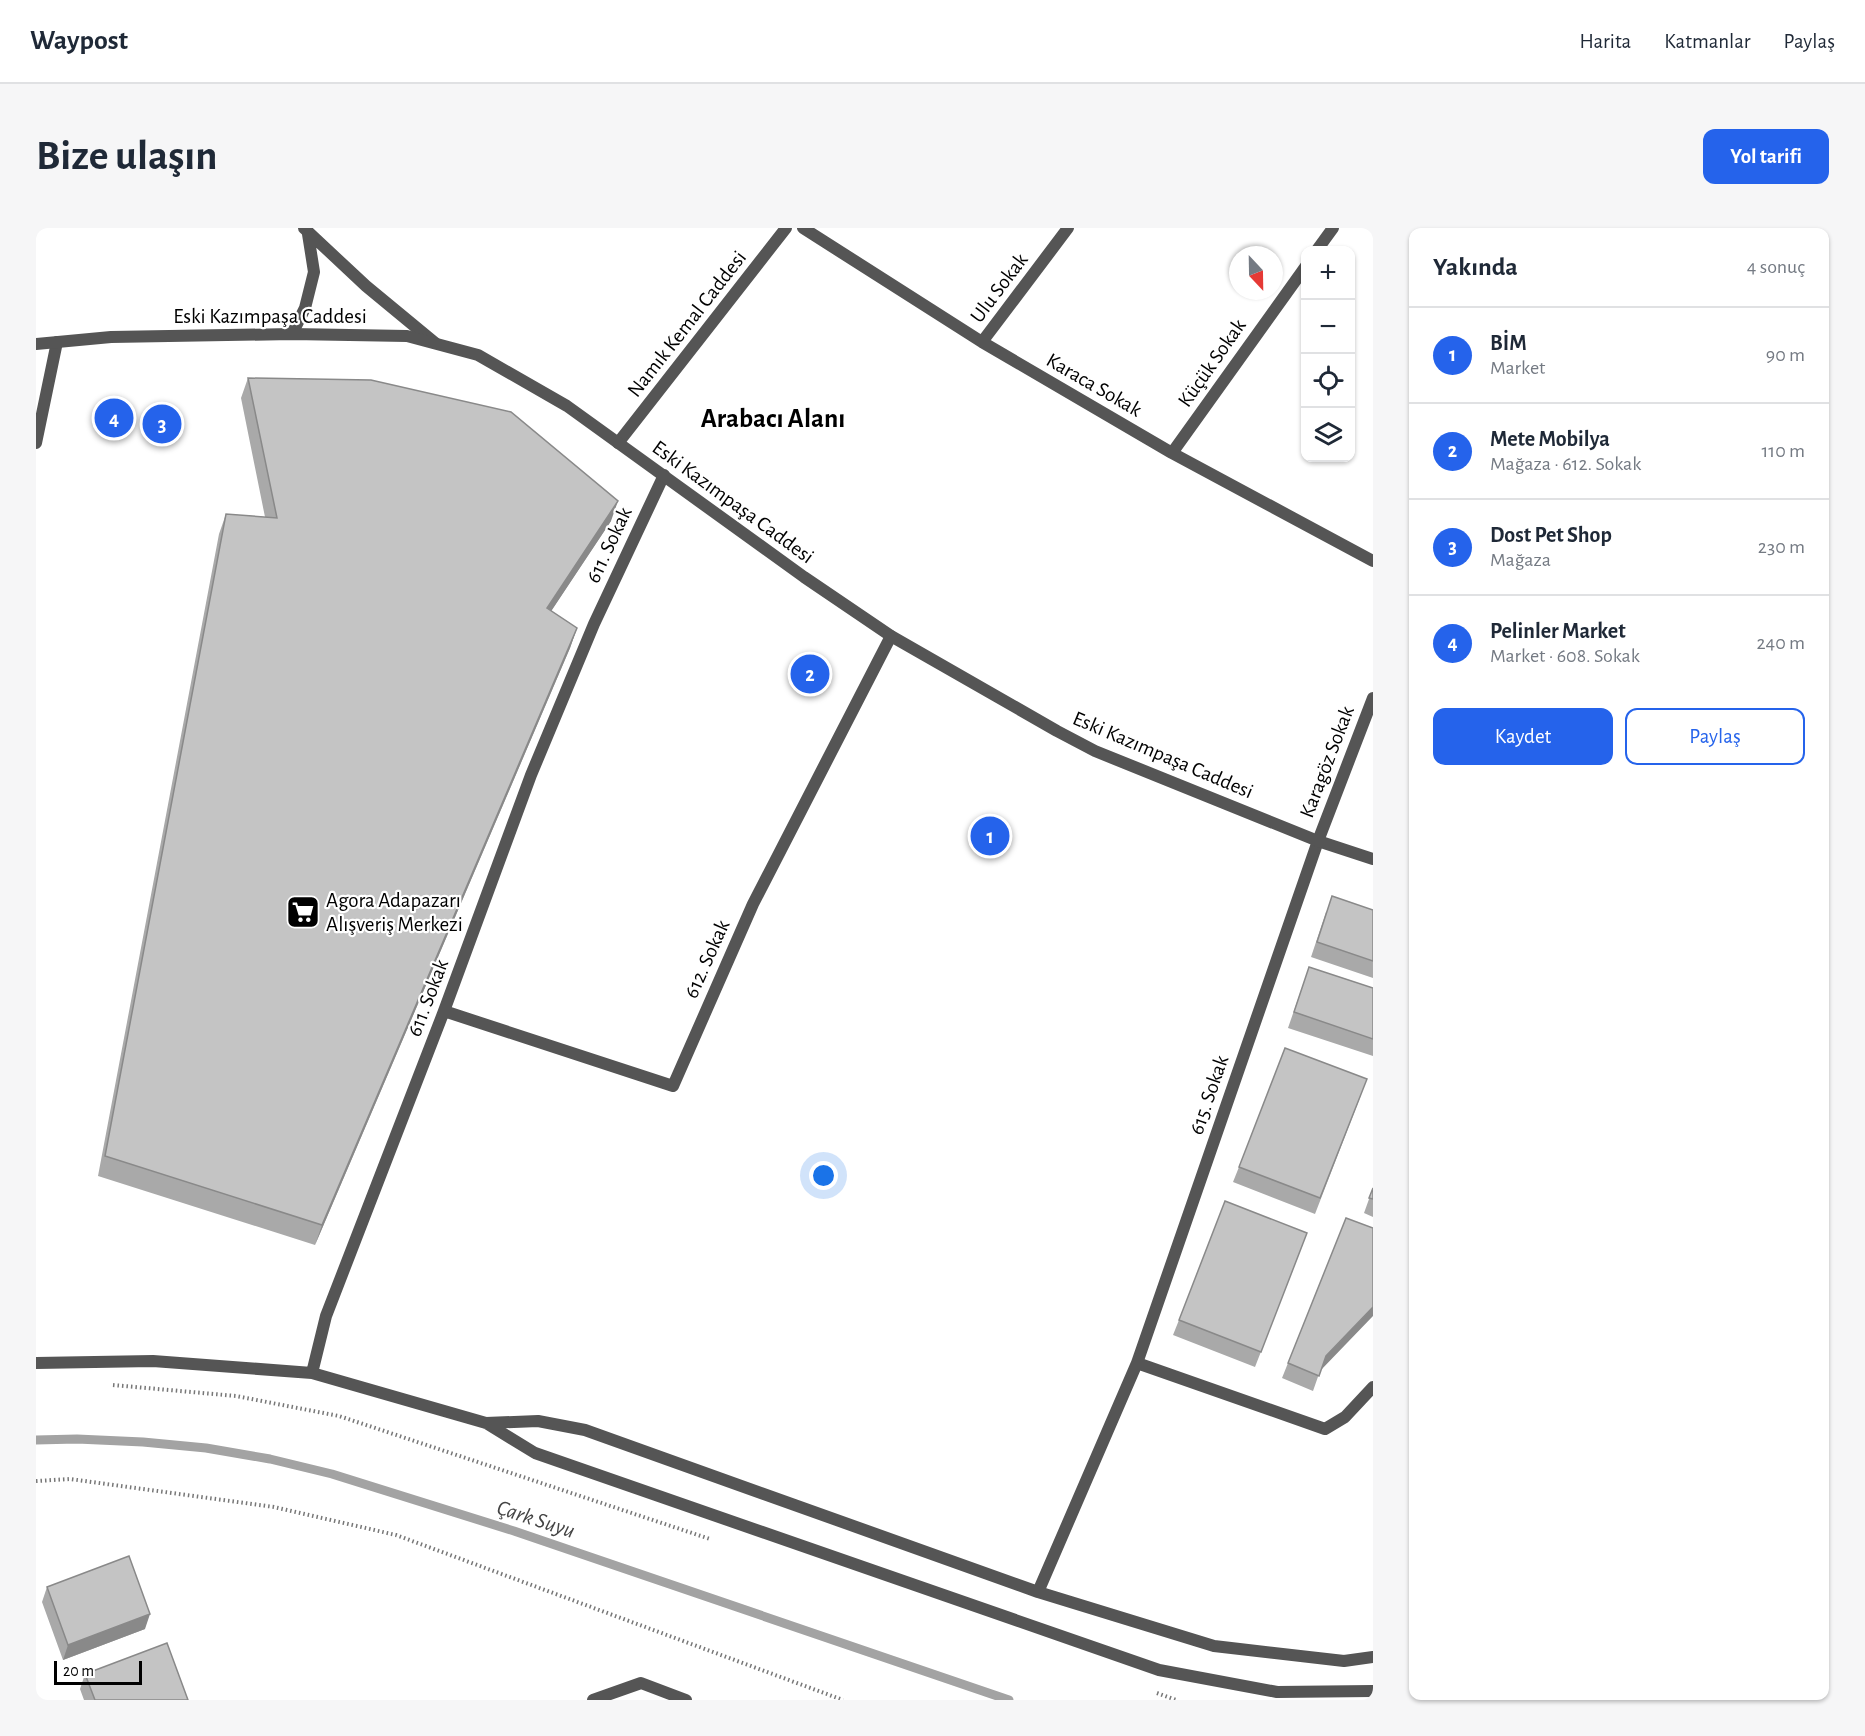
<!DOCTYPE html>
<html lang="tr">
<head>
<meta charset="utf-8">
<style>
	body { margin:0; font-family:"Alegreya Sans",sans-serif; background:#f6f6f7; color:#1f2937 }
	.controls { position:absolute; right:18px; top:18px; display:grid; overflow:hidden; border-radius:12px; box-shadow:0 2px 4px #0004 }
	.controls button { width:54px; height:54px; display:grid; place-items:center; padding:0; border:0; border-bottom:2px solid #e0e1e3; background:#fff; color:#1f2937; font:30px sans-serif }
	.compass { position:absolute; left:1193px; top:18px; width:54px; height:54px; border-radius:50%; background:#fff; box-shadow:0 2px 4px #0004; rotate:158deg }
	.scale { position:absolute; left:18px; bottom:15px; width:88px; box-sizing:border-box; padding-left:6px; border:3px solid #000; border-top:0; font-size:16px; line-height:21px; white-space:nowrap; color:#000; -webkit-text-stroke:4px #fff; paint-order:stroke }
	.you { position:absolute; left:788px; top:948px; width:21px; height:21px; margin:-15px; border:4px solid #fff; border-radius:50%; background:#1a73e8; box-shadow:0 0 0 9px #1a73e833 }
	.badge { display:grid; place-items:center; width:39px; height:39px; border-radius:50%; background:#2563eb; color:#fff; font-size:20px; font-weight:700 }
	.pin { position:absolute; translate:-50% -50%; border:3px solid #fff; box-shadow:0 2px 6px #0006 }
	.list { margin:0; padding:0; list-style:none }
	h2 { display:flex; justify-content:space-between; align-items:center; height:78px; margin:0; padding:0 24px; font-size:26px }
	h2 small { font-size:20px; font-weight:400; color:#747a83 }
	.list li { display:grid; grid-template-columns:39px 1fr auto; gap:18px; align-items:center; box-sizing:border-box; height:96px; padding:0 24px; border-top:2px solid #e0e1e3 }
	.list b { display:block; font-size:22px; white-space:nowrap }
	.list p { margin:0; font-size:20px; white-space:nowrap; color:#747a83 }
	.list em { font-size:20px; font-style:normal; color:#747a83 }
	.actions { display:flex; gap:12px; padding:18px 24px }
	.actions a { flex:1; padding:14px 0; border:2px solid #2563eb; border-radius:12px; text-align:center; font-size:21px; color:#2563eb }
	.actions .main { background:#2563eb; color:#fff }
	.icon { flex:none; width:33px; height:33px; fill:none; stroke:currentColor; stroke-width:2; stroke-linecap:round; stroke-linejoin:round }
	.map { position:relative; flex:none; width:1337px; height:1472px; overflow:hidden; border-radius:12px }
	header { display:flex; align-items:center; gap:36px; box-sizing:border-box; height:84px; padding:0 30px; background:#fff; border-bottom:2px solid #e0e1e3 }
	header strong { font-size:28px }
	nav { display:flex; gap:33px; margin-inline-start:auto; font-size:21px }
	.intro { display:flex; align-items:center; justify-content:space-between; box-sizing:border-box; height:144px; padding:0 36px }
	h1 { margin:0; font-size:42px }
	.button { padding:15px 27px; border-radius:12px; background:#2563eb; color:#fff; font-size:21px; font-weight:700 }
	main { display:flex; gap:36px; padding:0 36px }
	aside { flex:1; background:#fff; border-radius:12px; box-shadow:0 2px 4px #0004 }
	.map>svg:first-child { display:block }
</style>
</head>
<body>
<header>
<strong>Waypost</strong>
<nav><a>Harita</a><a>Katmanlar</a><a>Paylaş</a></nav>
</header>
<div class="intro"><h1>Bize ulaşın</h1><a class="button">Yol tarifi</a></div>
<main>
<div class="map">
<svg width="1337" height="1472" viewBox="0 0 1337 1472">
	<rect width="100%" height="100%" fill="#fff"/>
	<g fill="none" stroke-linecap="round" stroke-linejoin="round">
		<path stroke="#a3a3a3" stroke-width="9" d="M0,1212L41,1211L107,1214L170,1220L234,1231L296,1246L478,1303L973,1472"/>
		<path stroke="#777" stroke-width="4" stroke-dasharray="1.5 3" stroke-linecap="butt" d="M77,1157L200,1168L303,1188L674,1311
			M0,1253L34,1251L238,1279L360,1307L807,1472
			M1121,1465L1140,1472"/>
		<path stroke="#555" stroke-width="12" d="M268,0L330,58L399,115
			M767,0L946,114L1136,225L1337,333
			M1281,22L1297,0
			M256,106L269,80L278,44L272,6
			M946,114L1032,0
			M0,215L21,114
			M582,215L750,0
			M1136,225L1270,38
			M408,783L637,858L717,676L855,408
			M0,1135L117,1133L276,1145L450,1195L499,1225L1123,1442L1241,1464L1337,1463
			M1101,1135L1289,1201L1309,1189L1337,1159
			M276,1145L290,1088L408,783L495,547L558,396L628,247
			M450,1195L502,1193L549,1202L1002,1364L1178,1418L1308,1433L1337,1429
			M1002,1364L1101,1135L1282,613L1337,470
			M557,1472L605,1455L650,1472"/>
		<path stroke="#555" stroke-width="12" d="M0,116L75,109L256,106L371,108L442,127L531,178L768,349L855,408L1021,503L1059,523L1282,613L1337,631"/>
	</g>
	<path fill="#a9a9a9" d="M212,150L575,293L515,383L541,400L534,420L279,1017L62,948L183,306L190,286L229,289L205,170Z
		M1337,682V750L1275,729L1290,684Z
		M1273,739L1337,760V828L1252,800Z
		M1325,867L1279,986L1197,954L1203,939Z
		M1337,960V989L1328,985Z
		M1271,1005L1219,1139L1137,1107L1143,1092Z
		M1252,1135L1284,1143L1277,1163L1246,1150Z
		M11,1359L109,1401L27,1432L6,1374Z
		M49,1446L152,1472H48L44,1461Z"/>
	<path fill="#898989" d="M582,273L575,293L504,400L511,380Z
		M541,400L534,420L279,1017L286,997Z
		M1337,1079V1088L1284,1143L1290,1128Z
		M114,1386L109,1401L27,1432L32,1417Z"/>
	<path fill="#c4c4c4" stroke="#898989" stroke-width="1.5" d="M212,150L335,152L475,184L582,273L511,380L541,400L286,997L69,928L190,286L241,290Z
		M1296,668L1337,682V733L1281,714Z
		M1273,739L1337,760V811L1258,784Z
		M1249,820L1331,851L1284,970L1203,939Z
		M1337,960V971L1333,970Z
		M1189,973L1271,1005L1225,1124L1143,1092Z
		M1310,990L1337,1000V1079L1290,1128L1283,1148L1252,1135Z
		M93,1328L114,1386L32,1417L11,1359Z
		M131,1415L152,1472H59L49,1446Z"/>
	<defs>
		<g id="supermarket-square" transform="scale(1.725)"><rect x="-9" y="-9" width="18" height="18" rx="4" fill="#000" stroke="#fff"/><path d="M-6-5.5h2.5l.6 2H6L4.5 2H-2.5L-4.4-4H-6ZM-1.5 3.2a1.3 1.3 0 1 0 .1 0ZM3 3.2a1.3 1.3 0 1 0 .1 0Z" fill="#fff"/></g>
	</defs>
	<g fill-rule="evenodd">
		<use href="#supermarket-square" x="267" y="684"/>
	</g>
	<g text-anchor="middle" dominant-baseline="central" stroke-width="4.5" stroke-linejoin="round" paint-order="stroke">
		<g font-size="21" fill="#000" stroke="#fff">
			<text transform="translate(963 60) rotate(-53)">Ulu Sokak</text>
			<text x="234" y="88">Eski Kazımpaşa Caddesi</text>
			<text transform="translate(651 96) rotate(-52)">Namık Kemal Caddesi</text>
			<text transform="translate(1176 135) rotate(-55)">Küçük Sokak</text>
			<text transform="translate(1058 157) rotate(30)">Karaca Sokak</text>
			<text transform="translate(697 274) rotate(36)">Eski Kazımpaşa Caddesi</text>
			<text transform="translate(573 317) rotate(-65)">611. Sokak</text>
			<text transform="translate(1127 527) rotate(23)">Eski Kazımpaşa Caddesi</text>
			<text transform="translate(1291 534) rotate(-69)">Karagöz Sokak</text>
			<text transform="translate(671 731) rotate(-66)">612. Sokak</text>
			<text transform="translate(392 770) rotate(-69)">611. Sokak</text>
			<text transform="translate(1173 867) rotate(-71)">615. Sokak</text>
		</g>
		<g font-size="21" fill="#000" stroke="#fff" text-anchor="start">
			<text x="290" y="672">Agora Adapazarı<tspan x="290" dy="24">Alışveriş Merkezi</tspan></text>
		</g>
		<g font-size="22" font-style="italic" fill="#444" stroke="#fff">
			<text transform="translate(500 1291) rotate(18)">Çark Suyu</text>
		</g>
		<g font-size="27" font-weight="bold" fill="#000" stroke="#fff">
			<text x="737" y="190">Arabacı Alanı</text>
		</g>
	</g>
</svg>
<div class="controls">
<button>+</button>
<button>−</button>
<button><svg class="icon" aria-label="locate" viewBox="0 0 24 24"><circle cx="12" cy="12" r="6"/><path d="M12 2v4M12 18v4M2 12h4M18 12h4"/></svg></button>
<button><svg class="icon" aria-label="layers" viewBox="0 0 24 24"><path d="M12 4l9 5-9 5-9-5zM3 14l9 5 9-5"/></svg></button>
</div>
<svg class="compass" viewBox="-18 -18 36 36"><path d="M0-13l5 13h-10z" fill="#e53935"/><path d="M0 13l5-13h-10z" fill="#747a83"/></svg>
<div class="scale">20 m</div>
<div class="you"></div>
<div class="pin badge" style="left:954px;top:608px">1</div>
<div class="pin badge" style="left:774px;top:446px">2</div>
<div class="pin badge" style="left:126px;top:196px">3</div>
<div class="pin badge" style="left:78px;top:190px">4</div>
</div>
<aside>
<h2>Yakında<small>4 sonuç</small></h2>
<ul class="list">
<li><span class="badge">1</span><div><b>BİM</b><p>Market</p></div><em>90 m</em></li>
<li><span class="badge">2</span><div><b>Mete Mobilya</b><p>Mağaza · 612. Sokak</p></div><em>110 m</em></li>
<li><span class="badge">3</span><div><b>Dost Pet Shop</b><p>Mağaza</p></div><em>230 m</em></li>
<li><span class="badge">4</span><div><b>Pelinler Market</b><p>Market · 608. Sokak</p></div><em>240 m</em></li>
</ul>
<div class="actions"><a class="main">Kaydet</a><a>Paylaş</a></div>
</aside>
</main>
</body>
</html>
